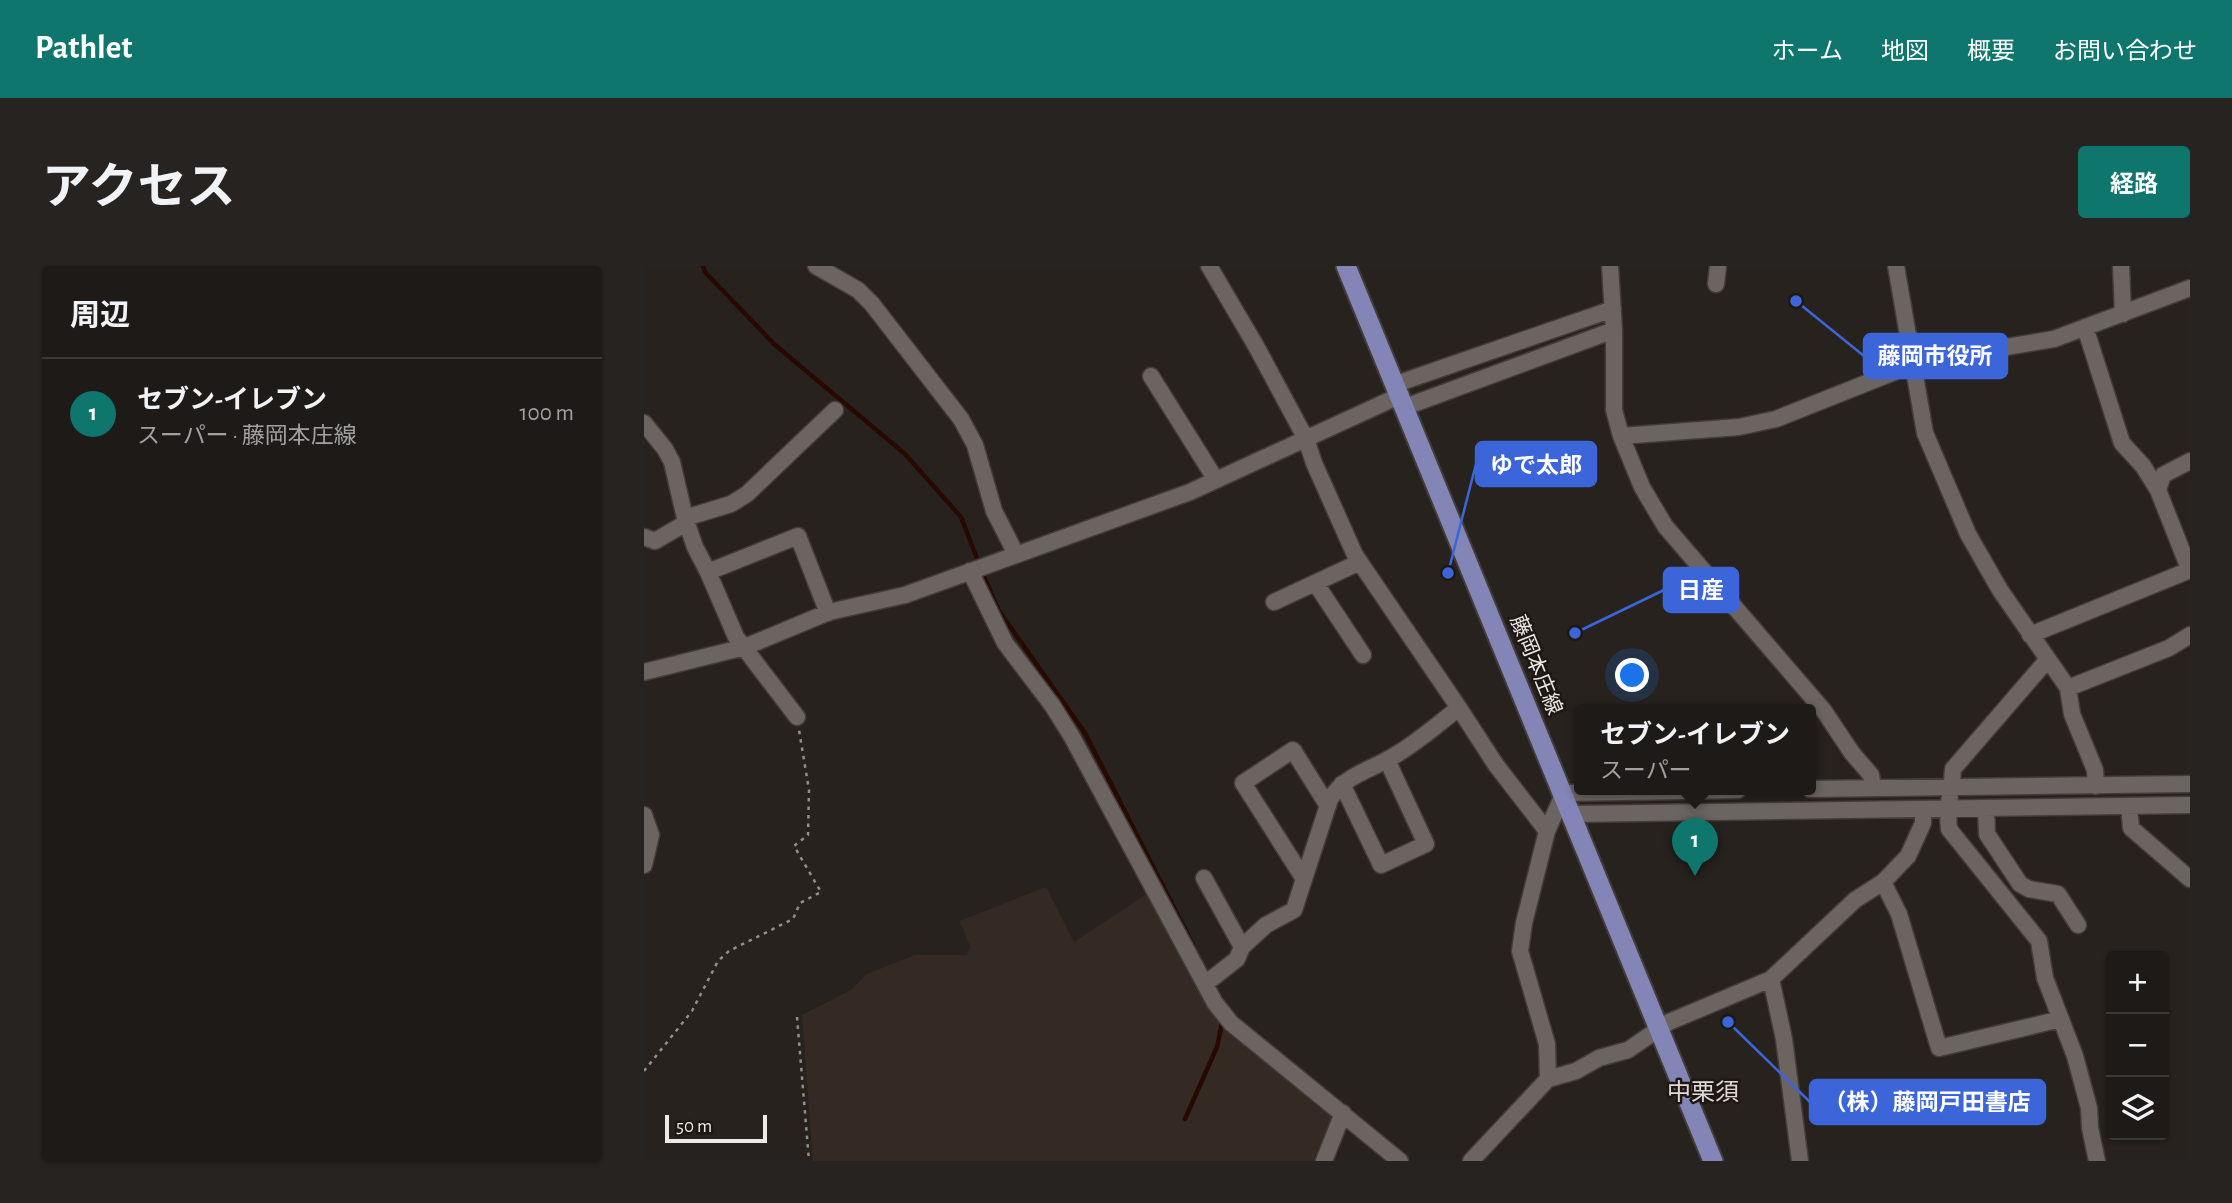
<!DOCTYPE html>
<html lang="ja">
<head>
<meta charset="utf-8">
<style>
	body { margin:0; font-family:"Alegreya Sans","Noto Sans JP",sans-serif; background:#262320; color:#f1f3f6 }
	.controls { position:absolute; right:21px; bottom:21px; display:grid; overflow:hidden; border-radius:7px; box-shadow:0 2px 5px #0004 }
	.controls button { width:63px; height:63px; display:grid; place-items:center; padding:0; border:0; border-bottom:2px solid #3c3836; background:#1e1a17; color:#f1f3f6; font:35px sans-serif }
	.scale { position:absolute; left:21px; bottom:18px; width:102px; box-sizing:border-box; padding-left:7px; border:4px solid #eeeae7; border-top:0; font-size:19px; line-height:24px; white-space:nowrap; color:#eeeae7; -webkit-text-stroke:5px #1e1815; paint-order:stroke }
	.you { position:absolute; left:989px; top:410px; width:24px; height:24px; margin:-18px; border:5px solid #fff; border-radius:50%; background:#1a73e8; box-shadow:0 0 0 10px #1a73e833 }
	.badge { display:grid; place-items:center; width:46px; height:46px; border-radius:50%; background:#0f766e; color:#fff; font-size:23px; font-weight:700 }
	.pin { position:absolute; translate:-50% -58px; filter:drop-shadow(0 2px 4px #0008) }
	.pin::after { content:''; position:absolute; top:37px; width:24px; height:21px; background:inherit; clip-path:polygon(0 0,100% 0,50% 100%) }
	.popup { position:absolute; left:930px; top:438px; width:242px; height:91px; box-sizing:border-box; display:grid; place-content:center; border-radius:7px; background:#1e1a17; filter:drop-shadow(0 2px 5px #0005); font-size:23px; white-space:nowrap; color:#a1a1a1 }
	.popup b { font-size:26px; color:#f1f3f6 }
	.popup::after { content:''; position:absolute; left:50%; top:100%; margin-left:-14px; border:14px solid transparent; border-top-color:#1e1a17 }
	.list { margin:0; padding:0; list-style:none }
	h2 { display:flex; justify-content:space-between; align-items:center; height:91px; margin:0; padding:0 28px; font-size:30px }
	h2 small { font-size:23px; font-weight:400; color:#a1a1a1 }
	.list li { display:grid; grid-template-columns:46px 1fr auto; gap:21px; align-items:center; box-sizing:border-box; height:112px; padding:0 28px; border-top:2px solid #3c3836 }
	.list b { display:block; font-size:26px; white-space:nowrap }
	.list p { margin:0; font-size:23px; white-space:nowrap; color:#a1a1a1 }
	.list em { font-size:23px; font-style:normal; color:#a1a1a1 }
	.icon { flex:none; width:38px; height:38px; fill:none; stroke:currentColor; stroke-width:2; stroke-linecap:round; stroke-linejoin:round }
	.map { position:relative; flex:none; width:1546px; height:895px; overflow:hidden; border-radius:7px }
	header { display:flex; align-items:center; gap:42px; box-sizing:border-box; height:98px; padding:0 35px; background:#0f766e; color:#fff }
	header strong { font-size:33px }
	nav { display:flex; gap:38px; margin-inline-start:auto; font-size:24px }
	.intro { display:flex; align-items:center; justify-content:space-between; box-sizing:border-box; height:168px; padding:0 42px }
	h1 { margin:0; font-size:49px }
	.button { padding:18px 32px; border-radius:7px; background:#0f766e; color:#fff; font-size:24px; font-weight:700 }
	main { display:flex; gap:42px; padding:0 42px }
	aside { flex:1; background:#1e1a17; border-radius:7px; box-shadow:0 2px 5px #0004 }
	.map>svg:first-child { display:block }
</style>
</head>
<body>
<header>
<strong>Pathlet</strong>
<nav><a>ホーム</a><a>地図</a><a>概要</a><a>お問い合わせ</a></nav>
</header>
<div class="intro"><h1>アクセス</h1><a class="button">経路</a></div>
<main>
<aside>
<h2>周辺<small></small></h2>
<ul class="list">
<li><span class="badge">1</span><div><b>セブン-イレブン</b><p>スーパー · 藤岡本庄線</p></div><em>100 m</em></li>
</ul>
</aside>
<div class="map">
<svg width="1546" height="895" viewBox="0 0 1546 895">
	<rect width="100%" height="100%" fill="#28221f"/>
	<path fill="#352923" d="M402,621L430,676L504,627L571,751L584,763L694,848L675,895H169L158,749L207,724L223,708L271,689H323L326,680L316,655Z"/>
	<g fill="none" stroke-linecap="round" stroke-linejoin="round">
		<path stroke="#280900" stroke-width="4.5" d="M59,0L61,6L130,78L261,188L317,251L334,295
			M338,306L355,345L441,467L549,679
			M541,853L573,781L578,757"/>
		<g stroke="#423c3a" stroke-width="19">
			<path id="minor" d="M172,0L214,24L228,38L317,153L331,179L350,245L372,288
				M565,0L612,80L662,173L670,197L711,289L815,442L852,499L903,565
				M966,0L970,64V144L977,170L998,221L1021,260L1180,445L1208,487L1227,509L1229,522
				M1252,0L1281,167L1324,268L1356,324L1424,422L1428,448L1451,504L1452,520
				M1477,0L1479,48
				M1072,18L1074,0
				M1441,61L1478,177L1499,200L1514,224
				M507,110L572,214
				M752,118L969,43
				M761,141L970,64
				M0,157L21,183L28,196L41,252L51,281L64,306L92,371L153,451
				M977,170L1095,161L1132,153L1268,99L1296,92L1410,73L1546,22
				M1546,195L1519,209L1514,224L1546,305
				M41,252L87,238L103,228L191,144
				M0,271L11,275L42,257
				M326,305L361,377L408,439L428,471L571,737L587,757L756,895
				M64,306L154,270L184,347
				M672,318L719,389
				M630,336L716,296
				M1386,369L1546,304
				M1404,393L1309,503C1308,525 1302,540 1305,563L1395,675L1401,712L1431,790L1445,842L1446,862L1453,895
				M0,406L101,381L185,346L261,329L546,226L757,129
				M1424,422L1525,382L1546,369
				M698,518L737,599L782,578L743,494
				M1166,523L1546,518
				M1485,540L1487,562L1546,613
				M1342,542L1343,568L1376,618L1385,623L1414,628L1434,659
				M929,548L1546,539
				M0,549L7,569L0,599
				M560,612L598,681
				M660,613L599,517L649,484L684,540
				M1239,616L1255,648L1295,782L1417,753
				M1127,713L1140,773L1156,895
				M561,718L593,693L598,681L622,659L650,644L686,533C703,507 729,504 753,488C775,475 795,457 815,442
				M904,813L903,778L876,685L880,657L903,565L920,527L1094,524
				M680,895L699,847
				M827,895L904,813L932,805L955,792L984,784L1025,756L1127,713L1211,634L1239,616L1264,590L1279,557V543"/>
		</g>
		<g stroke="#423c3a" stroke-width="23">
			<path id="major" d="M702,0L1069,895"/>
		</g>
		<path stroke="#938e8b" stroke-width="2.5" stroke-dasharray="3.5 5" stroke-linecap="butt" d="M153,751L165,895
			M0,805L48,745L74,695L85,685L149,653L156,637L177,626L150,580L164,569L165,524L155,464"/>
		<use href="#minor" stroke="#6c6461" stroke-width="16"/>
		<use href="#major" stroke="#8285b6" stroke-width="19"/>
	</g>
	<g text-anchor="middle" dominant-baseline="central" stroke-width="5" stroke-linejoin="round" paint-order="stroke">
		<g font-size="21" fill="#eeeae7" stroke="#1e1815">
			<text transform="translate(892 399) rotate(68)">藤岡本庄線</text>
		</g>
		<g font-size="24" fill="#e1d8d4" stroke="#1e1815">
			<text x="1059" y="827">中栗須</text>
		</g>
	</g>
	<path fill="none" stroke="#3c65da" stroke-width="2.5" d="M1152 35L1220 90M804 307L832 198M931 367L1020 324M1084 756L1166 836"/>
	<g fill="#3c65da" stroke="#1e1815" stroke-width="2.5">
		<circle cx="1152" cy="35" r="7"/>
		<circle cx="804" cy="307" r="7"/>
		<circle cx="931" cy="367" r="7"/>
		<circle cx="1084" cy="756" r="7"/>
	</g>
	<g fill="#3c65da" stroke="#3c65da" stroke-width="2.5">
		<rect x="1220" y="68" width="143" height="44" rx="7"/>
		<rect x="832" y="176" width="120" height="44" rx="7"/>
		<rect x="1020" y="302" width="74" height="44" rx="7"/>
		<rect x="1166" y="814" width="235" height="44" rx="7"/>
	</g>
	<g font-size="23" text-anchor="middle" font-weight="bold" fill="#fff">
		<text x="1291" y="98">藤岡市役所</text>
		<text x="892" y="207">ゆで太郎</text>
		<text x="1057" y="332">日産</text>
		<text x="1283" y="844">（株）藤岡戸田書店</text>
	</g>
</svg>
<div class="controls">
<button>+</button>
<button>−</button>
<button><svg class="icon" aria-label="layers" viewBox="0 0 24 24"><path d="M12 4l9 5-9 5-9-5zM3 14l9 5 9-5"/></svg></button>
</div>
<div class="scale">50 m</div>
<div class="you"></div>
<div class="pin badge" style="left:1051px;top:610px">1</div>
<div class="popup"><b>セブン-イレブン</b>スーパー</div>
</div>
</main>
</body>
</html>
